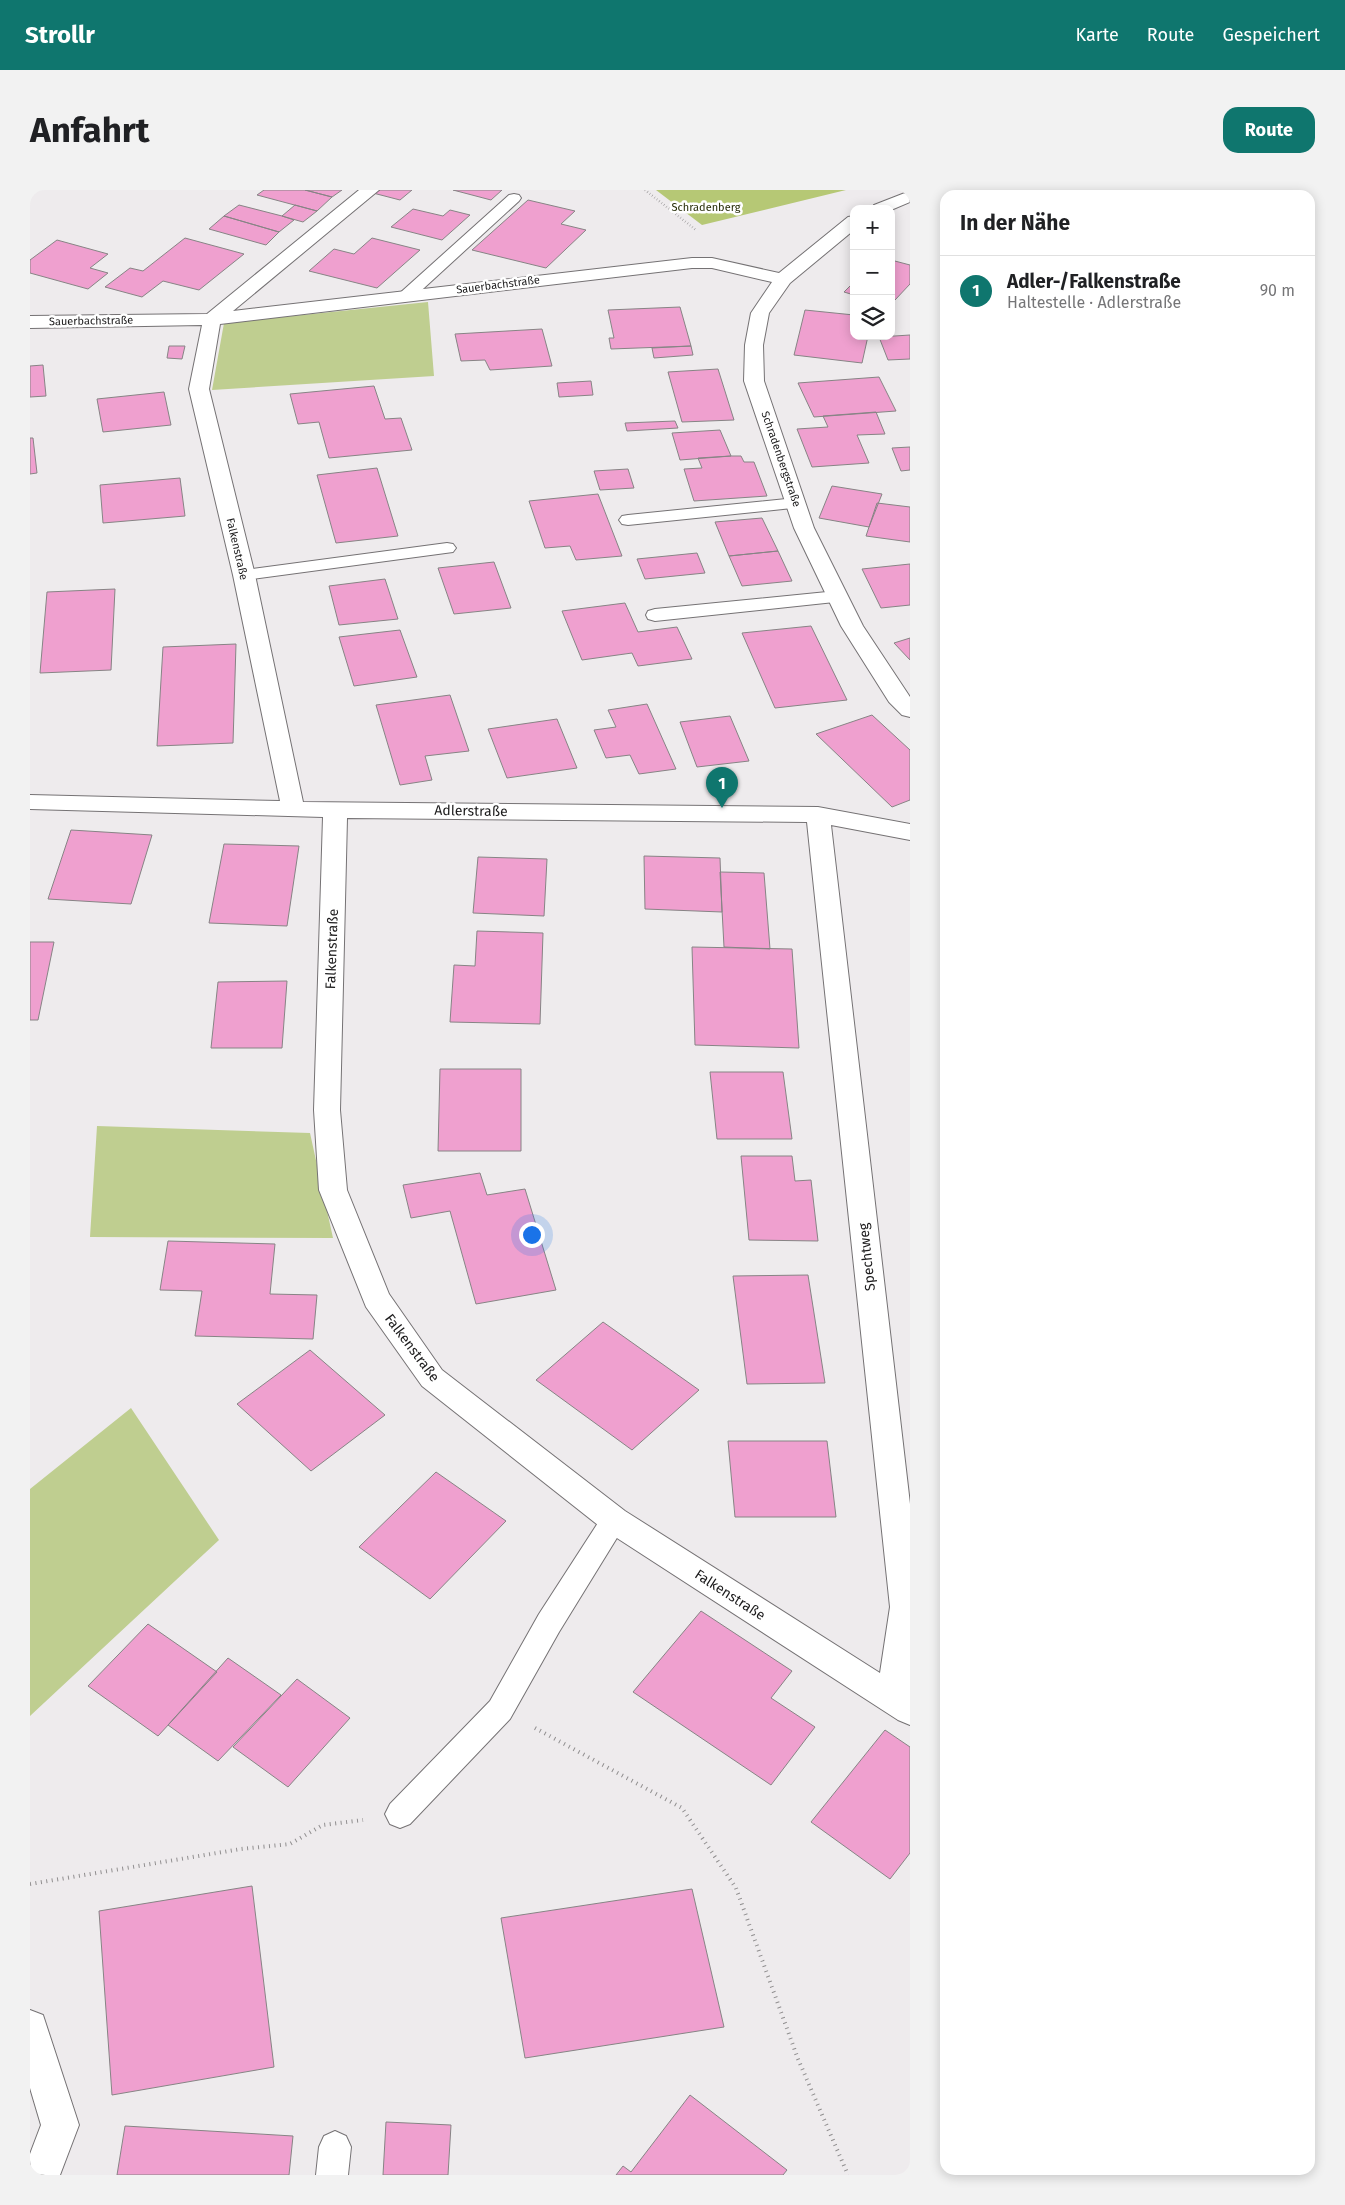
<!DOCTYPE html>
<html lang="de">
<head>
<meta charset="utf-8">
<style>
	body { margin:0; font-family:"Fira Sans",sans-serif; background:#f2f2f2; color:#202124 }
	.controls { position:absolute; right:15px; top:15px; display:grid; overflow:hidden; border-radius:10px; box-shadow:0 2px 12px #0003 }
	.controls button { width:45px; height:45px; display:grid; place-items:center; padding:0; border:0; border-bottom:1px solid #e0e0e0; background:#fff; color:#202124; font:25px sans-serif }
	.you { position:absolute; left:501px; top:1044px; width:18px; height:18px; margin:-12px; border:4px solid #fff; border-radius:50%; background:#1a73e8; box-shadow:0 0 0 8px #1a73e833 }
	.badge { display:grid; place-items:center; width:32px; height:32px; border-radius:50%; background:#0f766e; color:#fff; font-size:16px; font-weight:700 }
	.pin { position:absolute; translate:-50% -41px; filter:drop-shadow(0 1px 2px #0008) }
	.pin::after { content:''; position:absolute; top:26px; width:18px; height:15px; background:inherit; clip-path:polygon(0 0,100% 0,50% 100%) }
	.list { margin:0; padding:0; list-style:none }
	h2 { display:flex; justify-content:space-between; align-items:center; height:65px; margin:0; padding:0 20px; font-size:21px }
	h2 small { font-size:16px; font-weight:400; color:#757577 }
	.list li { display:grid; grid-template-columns:32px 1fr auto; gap:15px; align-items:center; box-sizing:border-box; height:70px; padding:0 20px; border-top:1px solid #e0e0e0 }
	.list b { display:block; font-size:19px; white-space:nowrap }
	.list p { margin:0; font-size:16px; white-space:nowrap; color:#757577 }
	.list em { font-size:16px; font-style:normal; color:#757577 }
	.icon { flex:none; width:28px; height:28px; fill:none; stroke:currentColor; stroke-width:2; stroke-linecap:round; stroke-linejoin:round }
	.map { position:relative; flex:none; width:880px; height:1985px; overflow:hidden; border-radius:15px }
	header { display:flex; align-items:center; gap:30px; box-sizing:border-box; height:70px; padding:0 25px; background:#0f766e; color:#fff }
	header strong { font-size:24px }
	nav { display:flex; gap:28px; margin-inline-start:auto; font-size:18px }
	.intro { display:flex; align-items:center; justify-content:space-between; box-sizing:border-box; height:120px; padding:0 30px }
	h1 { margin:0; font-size:35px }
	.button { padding:12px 22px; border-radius:15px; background:#0f766e; color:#fff; font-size:18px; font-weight:700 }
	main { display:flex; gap:30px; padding:0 30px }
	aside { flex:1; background:#fff; border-radius:15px; box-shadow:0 2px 12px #0003 }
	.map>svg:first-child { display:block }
</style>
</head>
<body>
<header>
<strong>Strollr</strong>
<nav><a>Karte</a><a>Route</a><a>Gespeichert</a></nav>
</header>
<div class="intro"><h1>Anfahrt</h1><a class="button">Route</a></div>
<main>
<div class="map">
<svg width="880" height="1985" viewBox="0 0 880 1985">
	<rect width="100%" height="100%" fill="#eeebed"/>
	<path fill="#bfce90" d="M398,112L404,186L182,200L194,133Z
		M67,936L280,943L303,1048L60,1047Z
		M101,1218L189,1350L0,1526V1299Z"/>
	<path fill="#b6c875" d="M626,0H816L672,35Z"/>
	<path fill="#efa0cf" stroke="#878485" d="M234,0H275L302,7L287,21L227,5Z
		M275,0H312L302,7Z
		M347,0H382L370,10L343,3Z
		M423,0H472L461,10Z
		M498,10L545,21L531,34L556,40L516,78L442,60Z
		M209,15L252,26L264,30L249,42L194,26Z
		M265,15L287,21L273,32L252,26Z
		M383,19L413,26L420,20L440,25L412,50L361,37Z
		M194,26L249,42L236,55L179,39Z
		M155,48L214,64L169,100L133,91L112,107L75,97L100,78L113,81Z
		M342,48L390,60L347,98L279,81L304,59L324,64Z
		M27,50L78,64L60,78L78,83L58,99L0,83V70Z
		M861,70L880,75V94L865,110L861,109Z
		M824,92V105L814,102Z
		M650,117L661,156L581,159L579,148H584L578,120Z
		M775,120L824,125V146H838L832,173L764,165Z
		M512,139L522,176L460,180L455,170L431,171L425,144Z
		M880,145V169L858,170L849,147Z
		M139,156H155L152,169L137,168Z
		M661,156L663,165L624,168L622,158Z
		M13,175L16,206L0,207V176Z
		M688,179L704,230L652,232L638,182Z
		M849,187L866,221L784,227L768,193Z
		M561,191L563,205L529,207L527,193Z
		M344,196L355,229L371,228L382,260L299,268L289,232L268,234L260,204Z
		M134,202L141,235L73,242L67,209Z
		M846,222L855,244L827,245L839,273L782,277L767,239L798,237L793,226Z
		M645,231L648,238L597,241L595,233Z
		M690,240L701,266L650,270L642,243Z
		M0,248H3L7,283L0,284Z
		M880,257V280L871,281L862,258Z
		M701,266H711L714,272H724L737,306L664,311L654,279L672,278L668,268Z
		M347,278L368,346L306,353L287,285Z
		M598,279L604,298L570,300L564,281Z
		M150,288L155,326L73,333L70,295Z
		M802,296L852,304L839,337L789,328Z
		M568,304L592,366L546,370L540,356L515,358L499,311Z
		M847,313L880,317V352L836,346Z
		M732,328L748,361L699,366L685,332Z
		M748,361L762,391L712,396L699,366Z
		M667,363L675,383L615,389L607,369Z
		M464,372L481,418L424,424L408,378Z
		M880,374V415L851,418L832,379Z
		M355,389L368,429L309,435L299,396Z
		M85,399L81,480L10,483L17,402Z
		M595,413L608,442L647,437L662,469L608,476L602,463L552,470L532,421Z
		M781,436L817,510L745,518L712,443Z
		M370,440L387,487L324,496L309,447Z
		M880,448V470L864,453Z
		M206,454L203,553L127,556L133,457Z
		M420,505L439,561L395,566L402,590L370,595L346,515Z
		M617,514L646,579L609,584L600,565L576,568L564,540L586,537L578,520Z
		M842,525L880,560V610L862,617L786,544Z
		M700,526L719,571L667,577L650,532Z
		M527,529L547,578L477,588L458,539Z
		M41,640L122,645L101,714L18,709Z
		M194,654L269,656L257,736L179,733Z
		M614,666L690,668L692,722L615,719Z
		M448,667L517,669L514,726L443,723Z
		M690,682L734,683L740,759L694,757Z
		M447,741L513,743L510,834L420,832L424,775L445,776Z
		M0,752H24L8,830H0Z
		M662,757L762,759L769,858L665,855Z
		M257,791L252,858H181L188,792Z
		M410,879H491V961H408Z
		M680,882H753L762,949H687Z
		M711,966H762L765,991L781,990L788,1051L719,1050Z
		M450,983L457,1005L495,999L526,1100L446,1114L420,1021L381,1028L373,995Z
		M138,1051L245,1054L240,1104L287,1105L283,1149L165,1146L172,1101L130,1100Z
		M778,1085L795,1193L717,1194L703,1086Z
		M573,1132L669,1200L602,1260L506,1190Z
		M280,1160L355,1225L281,1281L207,1214Z
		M698,1251H797L806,1327H705Z
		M406,1282L476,1331L400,1409L329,1357Z
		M671,1421L762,1481L741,1508L785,1537L741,1595L603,1502Z
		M118,1434L187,1482L128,1546L58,1496Z
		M198,1468L251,1505L188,1571L138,1535Z
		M267,1489L320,1528L258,1597L203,1557Z
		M855,1540L880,1557V1663L860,1689L781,1632Z
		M222,1696L244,1877L82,1905L69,1721Z
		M662,1699L694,1837L495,1868L471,1728Z
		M660,1905L757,1980L753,1985H586L593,1976L601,1982Z
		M356,1932L421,1935L418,1985H353Z
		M95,1936L263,1946L259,1985H87Z"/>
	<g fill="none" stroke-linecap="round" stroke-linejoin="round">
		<g stroke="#757274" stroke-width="2">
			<path id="service" d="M484,4L489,5L491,8L489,11L382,109H370L368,106L370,103L479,5Z
				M766,308L772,309L775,313L772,317L598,335L592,334L589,330L592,326L598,325Z
				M417,353L423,354L426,358L423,362L214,390L208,389L205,385L208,381L214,380Z
				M807,401L814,403L816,407L814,411L625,431L618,429L616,425L618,421L625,419Z
				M584,1319L593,1322L597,1330L593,1338L529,1442L480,1529L380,1634L370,1638L360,1634L355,1624L360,1614L460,1511L509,1424L575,1322Z
				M305,1941L316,1946L321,1957L318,1985H286L289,1957L294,1946Z"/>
		</g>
		<g stroke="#757274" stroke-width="2">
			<path id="minor" d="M329,0H349L203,121L662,68H682L749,83L818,27L824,26V40L760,93L739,123L733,155L734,191L784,338L833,436L880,507V527L872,525L859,512L811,436L764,338L714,191L715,155L721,123L742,92L682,78H662L190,134L179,199L225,385L273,612L788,617L880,634V650L801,635L880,1314V1535L868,1530L573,1339L392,1196L336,1117L289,1000L284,920L293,627L0,619V605L250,611L203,385L159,199L172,135L0,138V126L177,124ZM317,628L777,632L860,1417L850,1483L595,1321L412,1180L359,1104L317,1000L310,920Z
				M880,1V12L861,20L842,19L844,15Z
				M0,1820L13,1825L49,1935L30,1985H0V1964L11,1935L0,1898Z"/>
		</g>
		<path stroke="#908e8f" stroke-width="2.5" stroke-dasharray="0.5 2.5" stroke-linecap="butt" d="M615,0L666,40"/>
		<path stroke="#908e8f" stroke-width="4" stroke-dasharray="1 4.5" stroke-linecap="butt" d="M505,1538L652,1618L706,1698L768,1869L818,1985
			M0,1694L211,1659L260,1654L293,1635L333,1630"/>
		<use href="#service" fill="#fff" fill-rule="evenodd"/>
		<use href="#minor" fill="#fff" fill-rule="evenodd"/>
	</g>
	<g text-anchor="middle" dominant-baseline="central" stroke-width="5" stroke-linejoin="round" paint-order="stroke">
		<g font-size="11" fill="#272d09" stroke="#fff">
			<text x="676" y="17">Schradenberg</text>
		</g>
		<g font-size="11" fill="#1b1a1b" stroke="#fff">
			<text transform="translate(468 95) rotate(-7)">Sauerbachstraße</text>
			<text transform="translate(61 131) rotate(-1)">Sauerbachstraße</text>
			<text transform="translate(751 269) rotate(71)">Schradenbergstraße</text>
			<text transform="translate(207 359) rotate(77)">Falkenstraße</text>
		</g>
		<g font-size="14" fill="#1b1a1b" stroke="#fff">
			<text transform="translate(441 621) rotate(1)">Adlerstraße</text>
			<text transform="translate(302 759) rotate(-88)">Falkenstraße</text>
			<text transform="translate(837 1067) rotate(-96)">Spechtweg</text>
			<text transform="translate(382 1158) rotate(53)">Falkenstraße</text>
			<text transform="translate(700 1405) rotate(33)">Falkenstraße</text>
		</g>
	</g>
</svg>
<div class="controls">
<button>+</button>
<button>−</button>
<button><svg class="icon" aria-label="layers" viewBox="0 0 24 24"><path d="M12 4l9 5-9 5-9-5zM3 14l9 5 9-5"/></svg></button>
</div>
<div class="you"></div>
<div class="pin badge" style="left:692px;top:618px">1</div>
</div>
<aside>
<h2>In der Nähe<small></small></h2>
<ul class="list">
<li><span class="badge">1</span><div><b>Adler-/Falkenstraße</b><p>Haltestelle · Adlerstraße</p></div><em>90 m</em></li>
</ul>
</aside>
</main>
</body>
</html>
